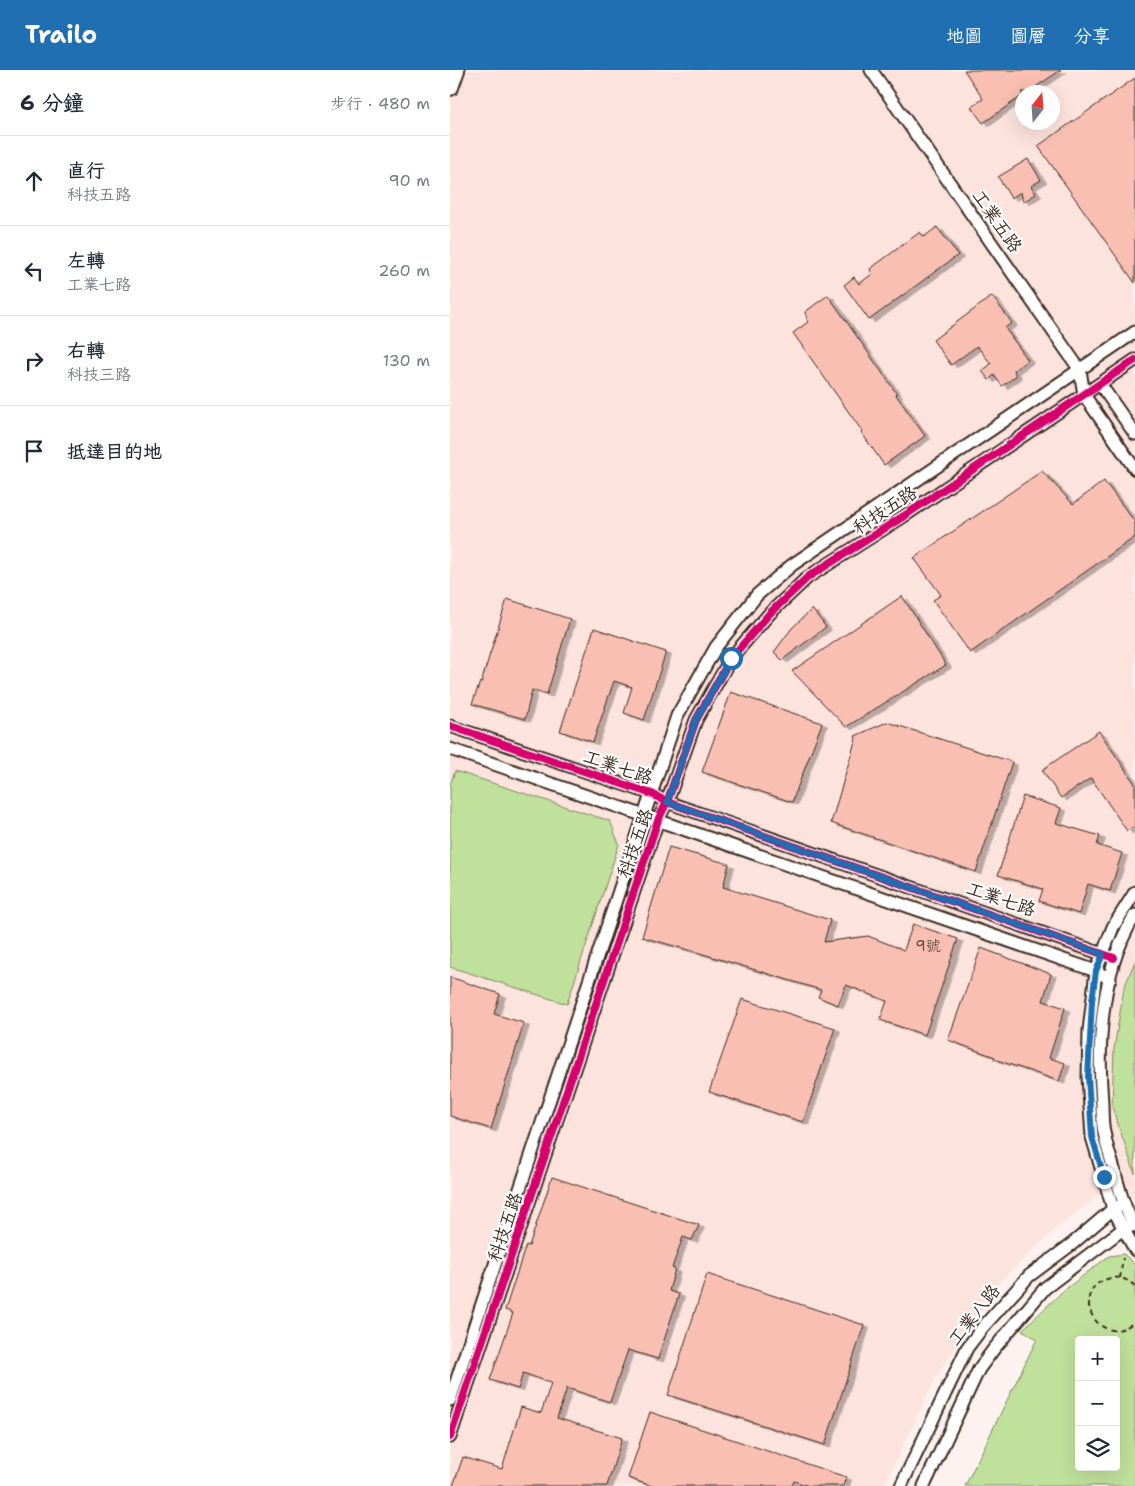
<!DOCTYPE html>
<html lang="zh-TW">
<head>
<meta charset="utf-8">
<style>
	body { margin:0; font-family:"Shantell Sans","LXGW WenKai TC",sans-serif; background:#f6f6f7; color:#1f2937 }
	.controls { position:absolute; right:15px; bottom:15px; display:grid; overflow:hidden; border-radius:5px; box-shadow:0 5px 20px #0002 }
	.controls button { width:45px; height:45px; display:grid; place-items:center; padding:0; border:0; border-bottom:1px solid #e0e1e3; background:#fff; color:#1f2937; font:25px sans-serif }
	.compass { position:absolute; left:565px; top:15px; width:45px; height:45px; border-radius:50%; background:#fff; box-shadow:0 5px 20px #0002; rotate:17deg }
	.stop { position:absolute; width:15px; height:15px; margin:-11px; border:4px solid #1f6fb2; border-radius:50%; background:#fff }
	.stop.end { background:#1f6fb2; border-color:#fff; box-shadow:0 1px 5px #0008 }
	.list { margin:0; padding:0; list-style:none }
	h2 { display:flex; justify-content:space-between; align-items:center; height:65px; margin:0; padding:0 20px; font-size:21px }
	h2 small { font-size:16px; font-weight:400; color:#747a83 }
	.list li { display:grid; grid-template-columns:32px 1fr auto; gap:15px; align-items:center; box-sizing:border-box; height:90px; padding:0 20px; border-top:1px solid #e0e1e3 }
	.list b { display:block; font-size:19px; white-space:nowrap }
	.list p { margin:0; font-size:16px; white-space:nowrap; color:#747a83 }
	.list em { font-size:16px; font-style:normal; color:#747a83 }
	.icon { flex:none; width:28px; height:28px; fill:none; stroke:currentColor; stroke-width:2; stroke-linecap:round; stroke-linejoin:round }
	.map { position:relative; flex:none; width:685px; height:1416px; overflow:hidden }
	header { display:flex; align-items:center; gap:30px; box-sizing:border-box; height:70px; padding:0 25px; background:#1f6fb2; color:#fff }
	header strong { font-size:24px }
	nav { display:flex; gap:28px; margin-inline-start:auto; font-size:18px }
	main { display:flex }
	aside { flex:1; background:#fff }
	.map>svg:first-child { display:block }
</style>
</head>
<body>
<header>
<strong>Trailo</strong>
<nav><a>地圖</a><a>圖層</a><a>分享</a></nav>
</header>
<main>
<aside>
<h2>6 分鐘<small>步行 · 480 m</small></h2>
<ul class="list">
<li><svg class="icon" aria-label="ahead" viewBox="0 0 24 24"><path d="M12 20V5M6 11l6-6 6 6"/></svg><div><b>直行</b><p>科技五路</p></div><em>90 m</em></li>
<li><svg class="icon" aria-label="left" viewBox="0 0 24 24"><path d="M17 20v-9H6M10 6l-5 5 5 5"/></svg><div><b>左轉</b><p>工業七路</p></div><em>260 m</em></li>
<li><svg class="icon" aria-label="right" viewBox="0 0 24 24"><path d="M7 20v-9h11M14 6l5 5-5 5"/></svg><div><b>右轉</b><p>科技三路</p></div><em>130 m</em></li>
<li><svg class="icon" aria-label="arrive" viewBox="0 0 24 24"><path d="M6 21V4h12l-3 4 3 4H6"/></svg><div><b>抵達目的地</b></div></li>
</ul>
</aside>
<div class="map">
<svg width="685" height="1416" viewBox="0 0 685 1416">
	<defs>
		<filter id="shadow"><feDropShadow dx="5.5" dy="3" stdDeviation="0" flood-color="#0004"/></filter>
	</defs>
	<rect width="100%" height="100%" fill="#fef2f0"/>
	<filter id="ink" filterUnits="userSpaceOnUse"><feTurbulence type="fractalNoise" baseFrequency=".02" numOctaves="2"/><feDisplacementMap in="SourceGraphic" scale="10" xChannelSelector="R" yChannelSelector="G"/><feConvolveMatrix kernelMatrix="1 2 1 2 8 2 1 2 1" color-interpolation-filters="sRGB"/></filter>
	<g filter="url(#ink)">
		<path fill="#fce3dd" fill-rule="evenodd" d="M0,0H685V1131L679,1122H653L610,1155L549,1212L488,1303L434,1416H0ZM572,22H602V52H572Z"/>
		<path fill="#bfe19b" stroke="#7d865c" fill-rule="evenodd" d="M5,701L160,751L169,774L117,934L0,897V715Z
			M685,891V1104L662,1037L664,979L674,918Z
			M674,1184L685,1195V1416H515L587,1269L572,1260L613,1221L659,1186ZM629,1270H666V1397H629Z"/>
		<path fill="#f9bfb2" stroke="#3b2a1e" filter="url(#shadow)" d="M514,0H611L578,22H572V26L533,53L521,37L533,29Z
			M685,8V213L588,76Z
			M578,89L591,110L581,116L586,124L573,132L571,122L561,128L548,107Z
			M487,157L508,185L419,250L394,215L404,207L409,214L422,204L420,199L470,162L474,167Z
			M378,225L447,324L446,325L475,366L434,395L411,362L412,361L343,263L358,252L355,242Z
			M542,226L562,253L555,258L578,290L564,300L566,306L552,316L544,305L539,310L532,301L541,294L527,276L501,295L483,270Z
			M592,401L623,434L654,411L685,452V467L520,583L483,530L491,525L464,488Z
			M452,526L496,595L396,657L342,601Z
			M57,529L120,549L97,624L82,620L75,649L22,634L30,612L31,613Z
			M362,539L376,557L332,590L324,582L342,558Z
			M144,558L216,582L194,650L174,643L182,617L164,611L143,672L110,661Z
			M281,622L372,653L342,732L252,702Z
			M437,652L562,692L526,802L381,753L406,668L405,666Z
			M649,661L685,714V756L677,761L641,708L611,728L592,700Z
			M573,726L611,738L606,753L650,766L647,775L672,783L660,821L638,814L629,844L589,831L593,819L548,805Z
			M219,777L279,794L273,817L380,850L374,872L418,866L454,880L463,854L508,869L475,965L430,950L437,931L396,915L388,935L368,927L371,920L253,884L192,867Z
			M531,878L601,904L593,931L615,938L599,988L615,993L609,1011L544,989L545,987L498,970Z
			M0,907L50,924L44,944L74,953L41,1059L0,1046Z
			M292,929L385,958L353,1052L259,1022Z
			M102,1107L249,1155L242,1170L233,1167L222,1198L225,1199L219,1221L229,1224L208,1289L178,1280L160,1332L117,1318L107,1348L172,1368L157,1416H3L13,1387L52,1399L71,1337L91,1343L101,1313L73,1303L68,1319L40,1310L63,1243L55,1240L76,1175L79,1176Z
			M257,1204L414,1255L375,1375L218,1325Z
			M200,1342L396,1407L393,1416H359L344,1411L342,1416H202L178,1408Z"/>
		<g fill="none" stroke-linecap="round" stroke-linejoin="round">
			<g stroke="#3b2a1e" stroke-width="15">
				<path id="street" d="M421,0L630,300L634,325L685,399
					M650,314L685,364
					M0,656L202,724L217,732L664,888
					M0,679L646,901L660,909
					M685,822L663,857L646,901L639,961L638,1007L642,1067L663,1139L685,1180
					M685,845C651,900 647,970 652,1033C652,1044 652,1056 655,1067C657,1079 662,1091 665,1103C670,1122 675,1140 685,1156
					M0,1330L227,646L266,577L307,525L342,495L685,262
					M0,1367L208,750L217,732L246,650L281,588L320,543L358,507L454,446L685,290
					M451,1416L517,1278L533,1257L579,1206L622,1174L663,1139L674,1134
					M474,1416L529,1299L543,1280L595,1218L673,1159L684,1155"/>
			</g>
			<g stroke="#3b2a1e" stroke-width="20">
				<path id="secondary" d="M0,17L6,0"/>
			</g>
			<path stroke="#3b2a1e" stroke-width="2" stroke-dasharray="5 4" stroke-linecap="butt" d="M670,1208L673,1188
				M685,1216C677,1209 668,1205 657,1209C617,1221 650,1283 685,1251"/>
			<use href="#street" stroke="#fff" stroke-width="11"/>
			<use href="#secondary" stroke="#fff" stroke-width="16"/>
			<g stroke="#fff" stroke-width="11">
				<path id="cycleway" d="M0,656L202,724L217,732L664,888
					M0,1367L208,750L217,732L246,650L281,588L320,543L358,507L454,446L685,290"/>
			</g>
			<use href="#cycleway" stroke="#d6006c" stroke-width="8"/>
		</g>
	</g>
	<g fill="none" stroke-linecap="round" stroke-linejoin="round" filter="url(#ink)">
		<path stroke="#1f6fb2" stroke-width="6" d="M281,588L246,650L217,732L653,884L646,901L642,931L638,1007L642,1067L654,1107"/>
	</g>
	<g text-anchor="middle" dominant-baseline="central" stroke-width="4.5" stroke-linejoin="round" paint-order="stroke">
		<g font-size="15" fill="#6a4f43">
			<text x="478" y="876">9號</text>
		</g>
		<g font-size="18" fill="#3b2a1e" stroke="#fff">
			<text transform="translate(547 151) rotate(55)">工業五路</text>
			<text transform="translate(435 440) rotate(-33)">科技五路</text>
			<text transform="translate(168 697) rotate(19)">工業七路</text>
			<text transform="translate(185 773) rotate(-70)">科技五路</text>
			<text transform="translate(551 829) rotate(19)">工業七路</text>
			<text transform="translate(55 1157) rotate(-71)">科技五路</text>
			<text transform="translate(524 1245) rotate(-52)">工業八路</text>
		</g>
	</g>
</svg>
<div class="controls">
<button>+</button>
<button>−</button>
<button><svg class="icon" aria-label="layers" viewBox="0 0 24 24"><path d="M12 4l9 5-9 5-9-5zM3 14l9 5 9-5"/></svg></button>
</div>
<svg class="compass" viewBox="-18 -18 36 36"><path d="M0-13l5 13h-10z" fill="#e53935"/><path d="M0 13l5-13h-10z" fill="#747a83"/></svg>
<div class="stop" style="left:281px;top:588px"></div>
<div class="stop end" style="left:654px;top:1107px"></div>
</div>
</main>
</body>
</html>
